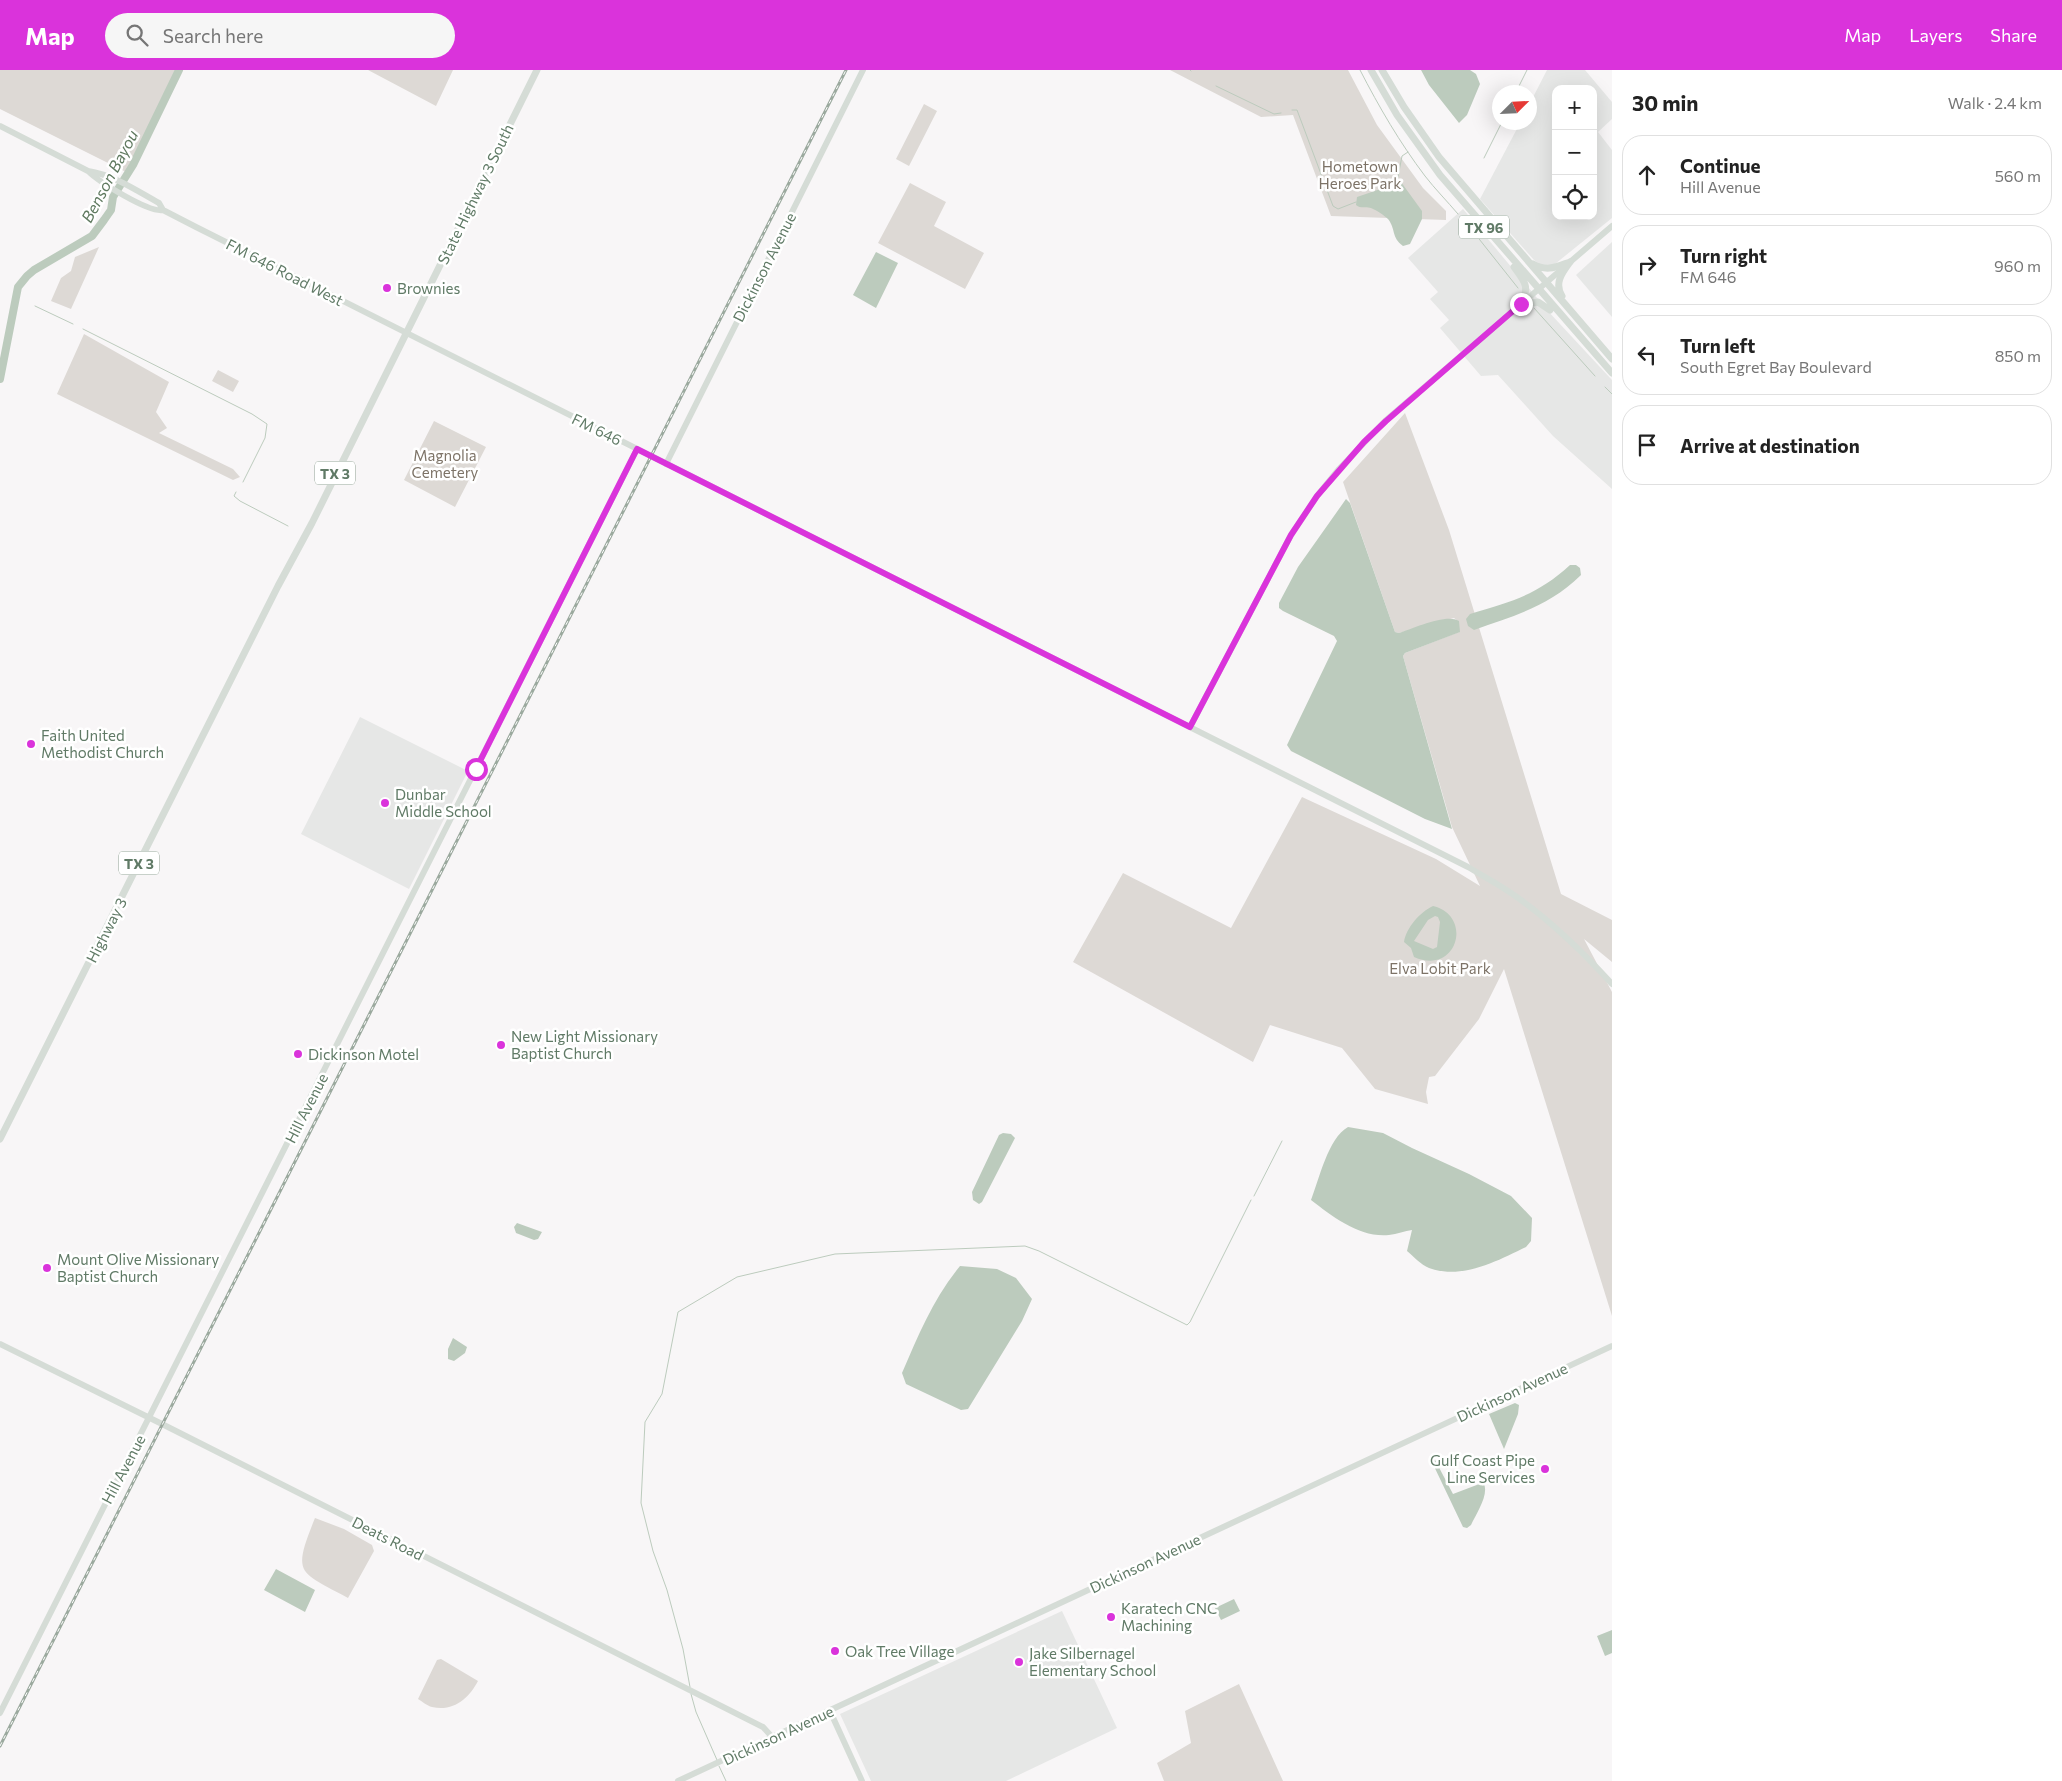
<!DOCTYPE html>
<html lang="en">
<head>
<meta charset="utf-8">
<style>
	body { margin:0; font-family:Commissioner,sans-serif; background:#f6f6f6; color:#222 }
	.controls { position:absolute; right:15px; top:15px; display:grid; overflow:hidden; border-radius:10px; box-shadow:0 5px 20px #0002 }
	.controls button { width:45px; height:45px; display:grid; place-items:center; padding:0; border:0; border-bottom:1px solid #e0e0e0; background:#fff; color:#222; font:25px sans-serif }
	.compass { position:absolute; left:1492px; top:15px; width:45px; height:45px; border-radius:50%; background:#fff; box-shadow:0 5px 20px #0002; rotate:66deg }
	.stop { position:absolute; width:15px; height:15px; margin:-11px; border:4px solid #da33db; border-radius:50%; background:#fff }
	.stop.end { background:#da33db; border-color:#fff; box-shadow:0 1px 5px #0008 }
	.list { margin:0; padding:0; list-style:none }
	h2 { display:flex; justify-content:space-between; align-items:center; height:65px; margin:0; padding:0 20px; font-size:21px }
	h2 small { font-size:16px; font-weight:400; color:#767676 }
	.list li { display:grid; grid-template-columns:32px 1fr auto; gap:15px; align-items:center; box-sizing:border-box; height:80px; margin:0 10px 10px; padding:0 10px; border:1px solid #e0e0e0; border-radius:20px }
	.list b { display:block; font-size:19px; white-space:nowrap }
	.list p { margin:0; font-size:16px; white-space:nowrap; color:#767676 }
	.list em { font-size:16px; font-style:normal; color:#767676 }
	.icon { flex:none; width:28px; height:28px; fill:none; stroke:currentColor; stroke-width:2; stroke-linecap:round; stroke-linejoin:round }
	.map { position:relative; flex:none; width:1612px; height:1711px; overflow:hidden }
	header { display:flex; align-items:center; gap:30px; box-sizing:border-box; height:70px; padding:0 25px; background:#da33db; color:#fff }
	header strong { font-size:24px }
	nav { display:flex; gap:28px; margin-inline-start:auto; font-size:18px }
	.search { width:350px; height:45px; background:#f6f6f6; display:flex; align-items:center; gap:12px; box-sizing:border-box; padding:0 18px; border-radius:28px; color:#767676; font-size:19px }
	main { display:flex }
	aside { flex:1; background:#fff }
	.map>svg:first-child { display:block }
</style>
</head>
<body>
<header>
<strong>Map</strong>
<div class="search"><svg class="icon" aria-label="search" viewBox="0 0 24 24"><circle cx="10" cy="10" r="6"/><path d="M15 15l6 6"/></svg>Search here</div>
<nav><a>Map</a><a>Layers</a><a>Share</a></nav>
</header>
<main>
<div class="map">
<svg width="1612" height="1711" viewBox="0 0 1612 1711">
	<rect width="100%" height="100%" fill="#f8f6f7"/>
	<path fill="#e6e7e6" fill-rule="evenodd" d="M1547,0H1585L1612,32V49L1598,62L1612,80V148L1555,194L1549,196L1540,195L1534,190L1480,129L1520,53L1530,52V33ZM1556,19H1593V146H1556Z
		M1463,139L1547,240L1612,310V419L1553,366L1498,305L1481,306L1440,258L1449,250L1430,229L1438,222L1408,188Z
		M1612,172V247L1576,205Z
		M360,647L468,701L409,819L301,764Z
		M1062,1541L1117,1658L1006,1711H871L840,1644Z"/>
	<path fill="#ddd9d5" d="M0,0H178L128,103L0,39Z
		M368,0H453L436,36Z
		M1170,0H1348L1377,55L1423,118L1446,141V150L1331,146L1293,45L1261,47Z
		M924,34L937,41L909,96L896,89Z
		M910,113L946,132L934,156L984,183L965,219L878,173Z
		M99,177L71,239L51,231L61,208L71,201L75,187Z
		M84,264L169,312L156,342L167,358L159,363L233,399L240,407L233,410L57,324Z
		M218,300L239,311L233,322L212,311Z
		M1405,343L1449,460L1561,824L1612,850V892L1584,869L1612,922V1246L1504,899L1479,949L1435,1006L1429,1007L1426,1022L1428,1034L1375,1019L1342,978L1270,955L1253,992L1073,892L1123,803L1231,858L1302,727L1436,789L1480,816L1452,757L1403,586L1405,583L1459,562V552L1454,548L1399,563L1395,562L1343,412Z
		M434,351L486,377L455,437L404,410Z
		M315,1448L344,1459L372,1475L374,1481L348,1528C298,1501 292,1505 315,1448Z
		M441,1589L478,1611C469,1628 454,1642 432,1637C427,1636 422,1631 418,1629L437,1590Z
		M1239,1614L1283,1711H1164L1157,1693L1191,1673L1185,1641Z"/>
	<path fill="#bccbbd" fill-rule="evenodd" d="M1421,0H1470L1476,4L1480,14L1467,45L1459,53L1429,15Z
		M1401,112L1422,141V149L1410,174L1403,176C1391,167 1396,159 1388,149C1384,145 1376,140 1371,138C1365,136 1361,139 1356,135L1357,127Z
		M876,182L898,193L876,238L853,225Z
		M1346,429L1350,433L1395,562L1399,563C1414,558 1447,543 1459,551L1460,562L1405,583L1403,586L1452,759L1425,749L1291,681L1287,675L1337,571L1334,566L1283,541L1279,538V533L1298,497Z
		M1570,495H1576L1580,498L1581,505C1548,537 1516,545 1474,560L1468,556L1466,549L1470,544C1512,531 1536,526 1570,495Z
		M1433,836C1474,846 1457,906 1414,887L1411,878L1404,872C1406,858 1420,842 1433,836ZM1435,846L1438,847L1440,852L1437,877L1433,879L1414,871L1428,850Z
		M1348,1057L1383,1063L1412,1078L1469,1104L1511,1126L1532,1148L1531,1171L1526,1177C1497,1191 1462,1210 1429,1198C1421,1195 1413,1186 1407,1181L1412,1160C1405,1161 1397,1164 1389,1165C1360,1168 1333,1147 1311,1130C1319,1110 1328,1068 1348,1057Z
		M1003,1063L1011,1064L1015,1068L982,1132L979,1134L973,1130L972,1122L999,1065Z
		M517,1153L542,1162L538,1169L534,1170L516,1163L514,1157Z
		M960,1196L997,1199L1016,1208L1032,1229L1022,1251L968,1339L961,1340L906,1314L902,1303C919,1264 933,1229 960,1196Z
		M453,1268L467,1277L465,1283L454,1291L448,1289V1279Z
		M1515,1333L1519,1335L1518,1344L1504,1379L1489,1344Z
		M1434,1388L1453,1424L1482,1413L1484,1414C1489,1425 1476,1444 1471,1455L1467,1458L1463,1457L1431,1390Z
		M276,1499L315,1520L305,1542L264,1520Z
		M1234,1529L1240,1541L1221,1550L1215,1538Z
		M1612,1560V1583L1605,1586L1597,1566Z"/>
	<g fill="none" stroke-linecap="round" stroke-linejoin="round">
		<path stroke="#bccbbd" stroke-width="1" d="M1190,0L1191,1
			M1360,0C1379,37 1400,73 1425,106C1435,119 1447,131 1458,144
			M1216,16L1274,44L1281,43
			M1516,22L1527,0
			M1292,40H1297L1333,136L1338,139L1356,132
			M1484,88L1502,52
			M1397,112L1402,86L1408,82
			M1468,155L1518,218
			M14,234H16
			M35,236L73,254
			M1534,238L1595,306
			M83,259L252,344L267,354L265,368L243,412
			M1605,317L1612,324
			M236,422L234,426L240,431L288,456
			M1254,1126L1282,1071
			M690,1617L683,1579L667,1520L653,1481L641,1433L645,1352L662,1324L678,1242L737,1207L835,1184L1025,1176L1039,1181L1187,1255L1190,1252L1251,1130
			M691,1624L696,1642L717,1690
			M719,1696L726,1711"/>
		<path stroke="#bccbbd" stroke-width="8" d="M0,309L18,217L27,206L34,200L92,166L104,150L111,140L113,127L133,95L179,0"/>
		<path stroke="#d5dcd6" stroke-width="6" d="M0,56L88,101C99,112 149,143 163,140
			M88,101C114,105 137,121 159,133L163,140L196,157L1468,797C1483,806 1498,814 1511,823C1548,848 1582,881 1612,914
			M666,394L863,0
			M1190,657L1291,465L1317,426L1339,399L1385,351L1612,156
			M0,1274L162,1354L763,1657L773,1668
			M830,1641L862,1711
			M0,1643L637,379
			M678,1711L1612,1276"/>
		<path stroke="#d5dcd6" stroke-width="7" d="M1371,0L1397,45L1440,105L1612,303
			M1382,0L1404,37L1439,87L1612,289
			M1533,194C1547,202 1556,197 1570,192
			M1514,197C1525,212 1530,216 1521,235
			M1562,226C1554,213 1562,203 1570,192
			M1521,235L1538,232L1550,240
			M0,1069L278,516L312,453L537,0"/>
		<g stroke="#9ba99e" stroke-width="3">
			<path id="rail" d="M0,1676L846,0"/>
		</g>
		<use href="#rail" stroke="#fff" stroke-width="1" stroke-dasharray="4" stroke-linecap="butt"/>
	</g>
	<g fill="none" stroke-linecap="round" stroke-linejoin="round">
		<path stroke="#da33db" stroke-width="6" d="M476,699L637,379L1190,657L1291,465L1317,426L1364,372L1386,351L1521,234"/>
	</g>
	<g fill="#da33db" stroke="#fff" stroke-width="2">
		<circle cx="387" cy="218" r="5"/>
		<circle cx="31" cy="674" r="5"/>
		<circle cx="385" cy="733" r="5"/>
		<circle cx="501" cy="975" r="5"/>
		<circle cx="298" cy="984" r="5"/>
		<circle cx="47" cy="1198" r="5"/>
		<circle cx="1545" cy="1399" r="5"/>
		<circle cx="1111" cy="1547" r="5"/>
		<circle cx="835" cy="1581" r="5"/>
		<circle cx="1019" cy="1592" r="5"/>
	</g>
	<g text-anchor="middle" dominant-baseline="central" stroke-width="5" stroke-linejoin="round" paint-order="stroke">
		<g fill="#fff" stroke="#90a294" stroke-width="1">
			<rect x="1459" y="145.5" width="50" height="23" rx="4"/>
			<rect x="315" y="391.5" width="40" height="23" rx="4"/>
			<rect x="119" y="781.5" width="40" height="23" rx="4"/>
		</g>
		<g font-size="14" font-weight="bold" fill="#607a66">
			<text x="1484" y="157">TX 96</text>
			<text x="335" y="403">TX 3</text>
			<text x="139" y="793">TX 3</text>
		</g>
		<g font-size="15" fill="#7d7367" stroke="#fff">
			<text x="1360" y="96">Hometown<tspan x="1360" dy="17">Heroes Park</tspan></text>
			<text x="445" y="385">Magnolia<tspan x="445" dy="17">Cemetery</tspan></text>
			<text x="1440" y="898">Elva Lobit Park</text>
		</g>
		<g font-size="15" fill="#607a66" stroke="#fff">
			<text transform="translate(475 124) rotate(-64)">State Highway 3 South</text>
			<text transform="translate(764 197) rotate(-63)">Dickinson Avenue</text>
			<text transform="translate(285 202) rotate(27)">FM 646 Road West</text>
			<text transform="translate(597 359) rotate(26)">FM 646</text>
			<text transform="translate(106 860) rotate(-63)">Highway 3</text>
			<text transform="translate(306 1038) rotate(-63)">Hill Avenue</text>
			<text transform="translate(1512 1322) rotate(-25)">Dickinson Avenue</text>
			<text transform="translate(123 1399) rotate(-62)">Hill Avenue</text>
			<text transform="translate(388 1468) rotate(27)">Deats Road</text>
			<text transform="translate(1145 1493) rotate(-25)">Dickinson Avenue</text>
			<text transform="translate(778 1665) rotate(-25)">Dickinson Avenue</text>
		</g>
		<g font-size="15" fill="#607a66" stroke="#fff" text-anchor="start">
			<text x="397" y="218">Brownies</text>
			<text x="41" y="665">Faith United<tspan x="41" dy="17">Methodist Church</tspan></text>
			<text x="395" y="724">Dunbar<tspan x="395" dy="17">Middle School</tspan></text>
			<text x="511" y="966">New Light Missionary<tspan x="511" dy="17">Baptist Church</tspan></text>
			<text x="308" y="984">Dickinson Motel</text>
			<text x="57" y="1189">Mount Olive Missionary<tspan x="57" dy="17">Baptist Church</tspan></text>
			<text x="1535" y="1390" text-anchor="end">Gulf Coast Pipe<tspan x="1535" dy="17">Line Services</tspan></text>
			<text x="1121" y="1538">Karatech CNC<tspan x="1121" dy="17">Machining</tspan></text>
			<text x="845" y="1581">Oak Tree Village</text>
			<text x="1029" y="1583">Jake Silbernagel<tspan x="1029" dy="17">Elementary School</tspan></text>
		</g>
		<g font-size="16" font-style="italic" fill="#607a60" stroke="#fff">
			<text transform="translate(109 106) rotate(-62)">Benson Bayou</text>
		</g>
	</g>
</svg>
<div class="controls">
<button>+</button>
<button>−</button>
<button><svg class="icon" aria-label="locate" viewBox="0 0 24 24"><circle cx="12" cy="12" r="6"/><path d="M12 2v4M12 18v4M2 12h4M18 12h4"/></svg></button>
</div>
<svg class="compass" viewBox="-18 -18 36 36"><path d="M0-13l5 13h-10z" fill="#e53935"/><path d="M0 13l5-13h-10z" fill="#767676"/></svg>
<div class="stop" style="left:476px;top:699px"></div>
<div class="stop end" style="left:1521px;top:234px"></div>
</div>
<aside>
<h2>30 min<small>Walk · 2.4 km</small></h2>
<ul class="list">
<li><svg class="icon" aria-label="ahead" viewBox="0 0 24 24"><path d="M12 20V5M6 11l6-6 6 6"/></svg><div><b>Continue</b><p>Hill Avenue</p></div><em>560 m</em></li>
<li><svg class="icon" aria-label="right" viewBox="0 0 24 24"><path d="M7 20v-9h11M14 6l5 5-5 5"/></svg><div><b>Turn right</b><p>FM 646</p></div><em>960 m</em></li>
<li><svg class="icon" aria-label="left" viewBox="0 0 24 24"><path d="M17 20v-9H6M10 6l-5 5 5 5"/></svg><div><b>Turn left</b><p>South Egret Bay Boulevard</p></div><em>850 m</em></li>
<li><svg class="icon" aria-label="arrive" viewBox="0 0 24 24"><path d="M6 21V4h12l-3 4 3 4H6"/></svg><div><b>Arrive at destination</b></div></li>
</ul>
</aside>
</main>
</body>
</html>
